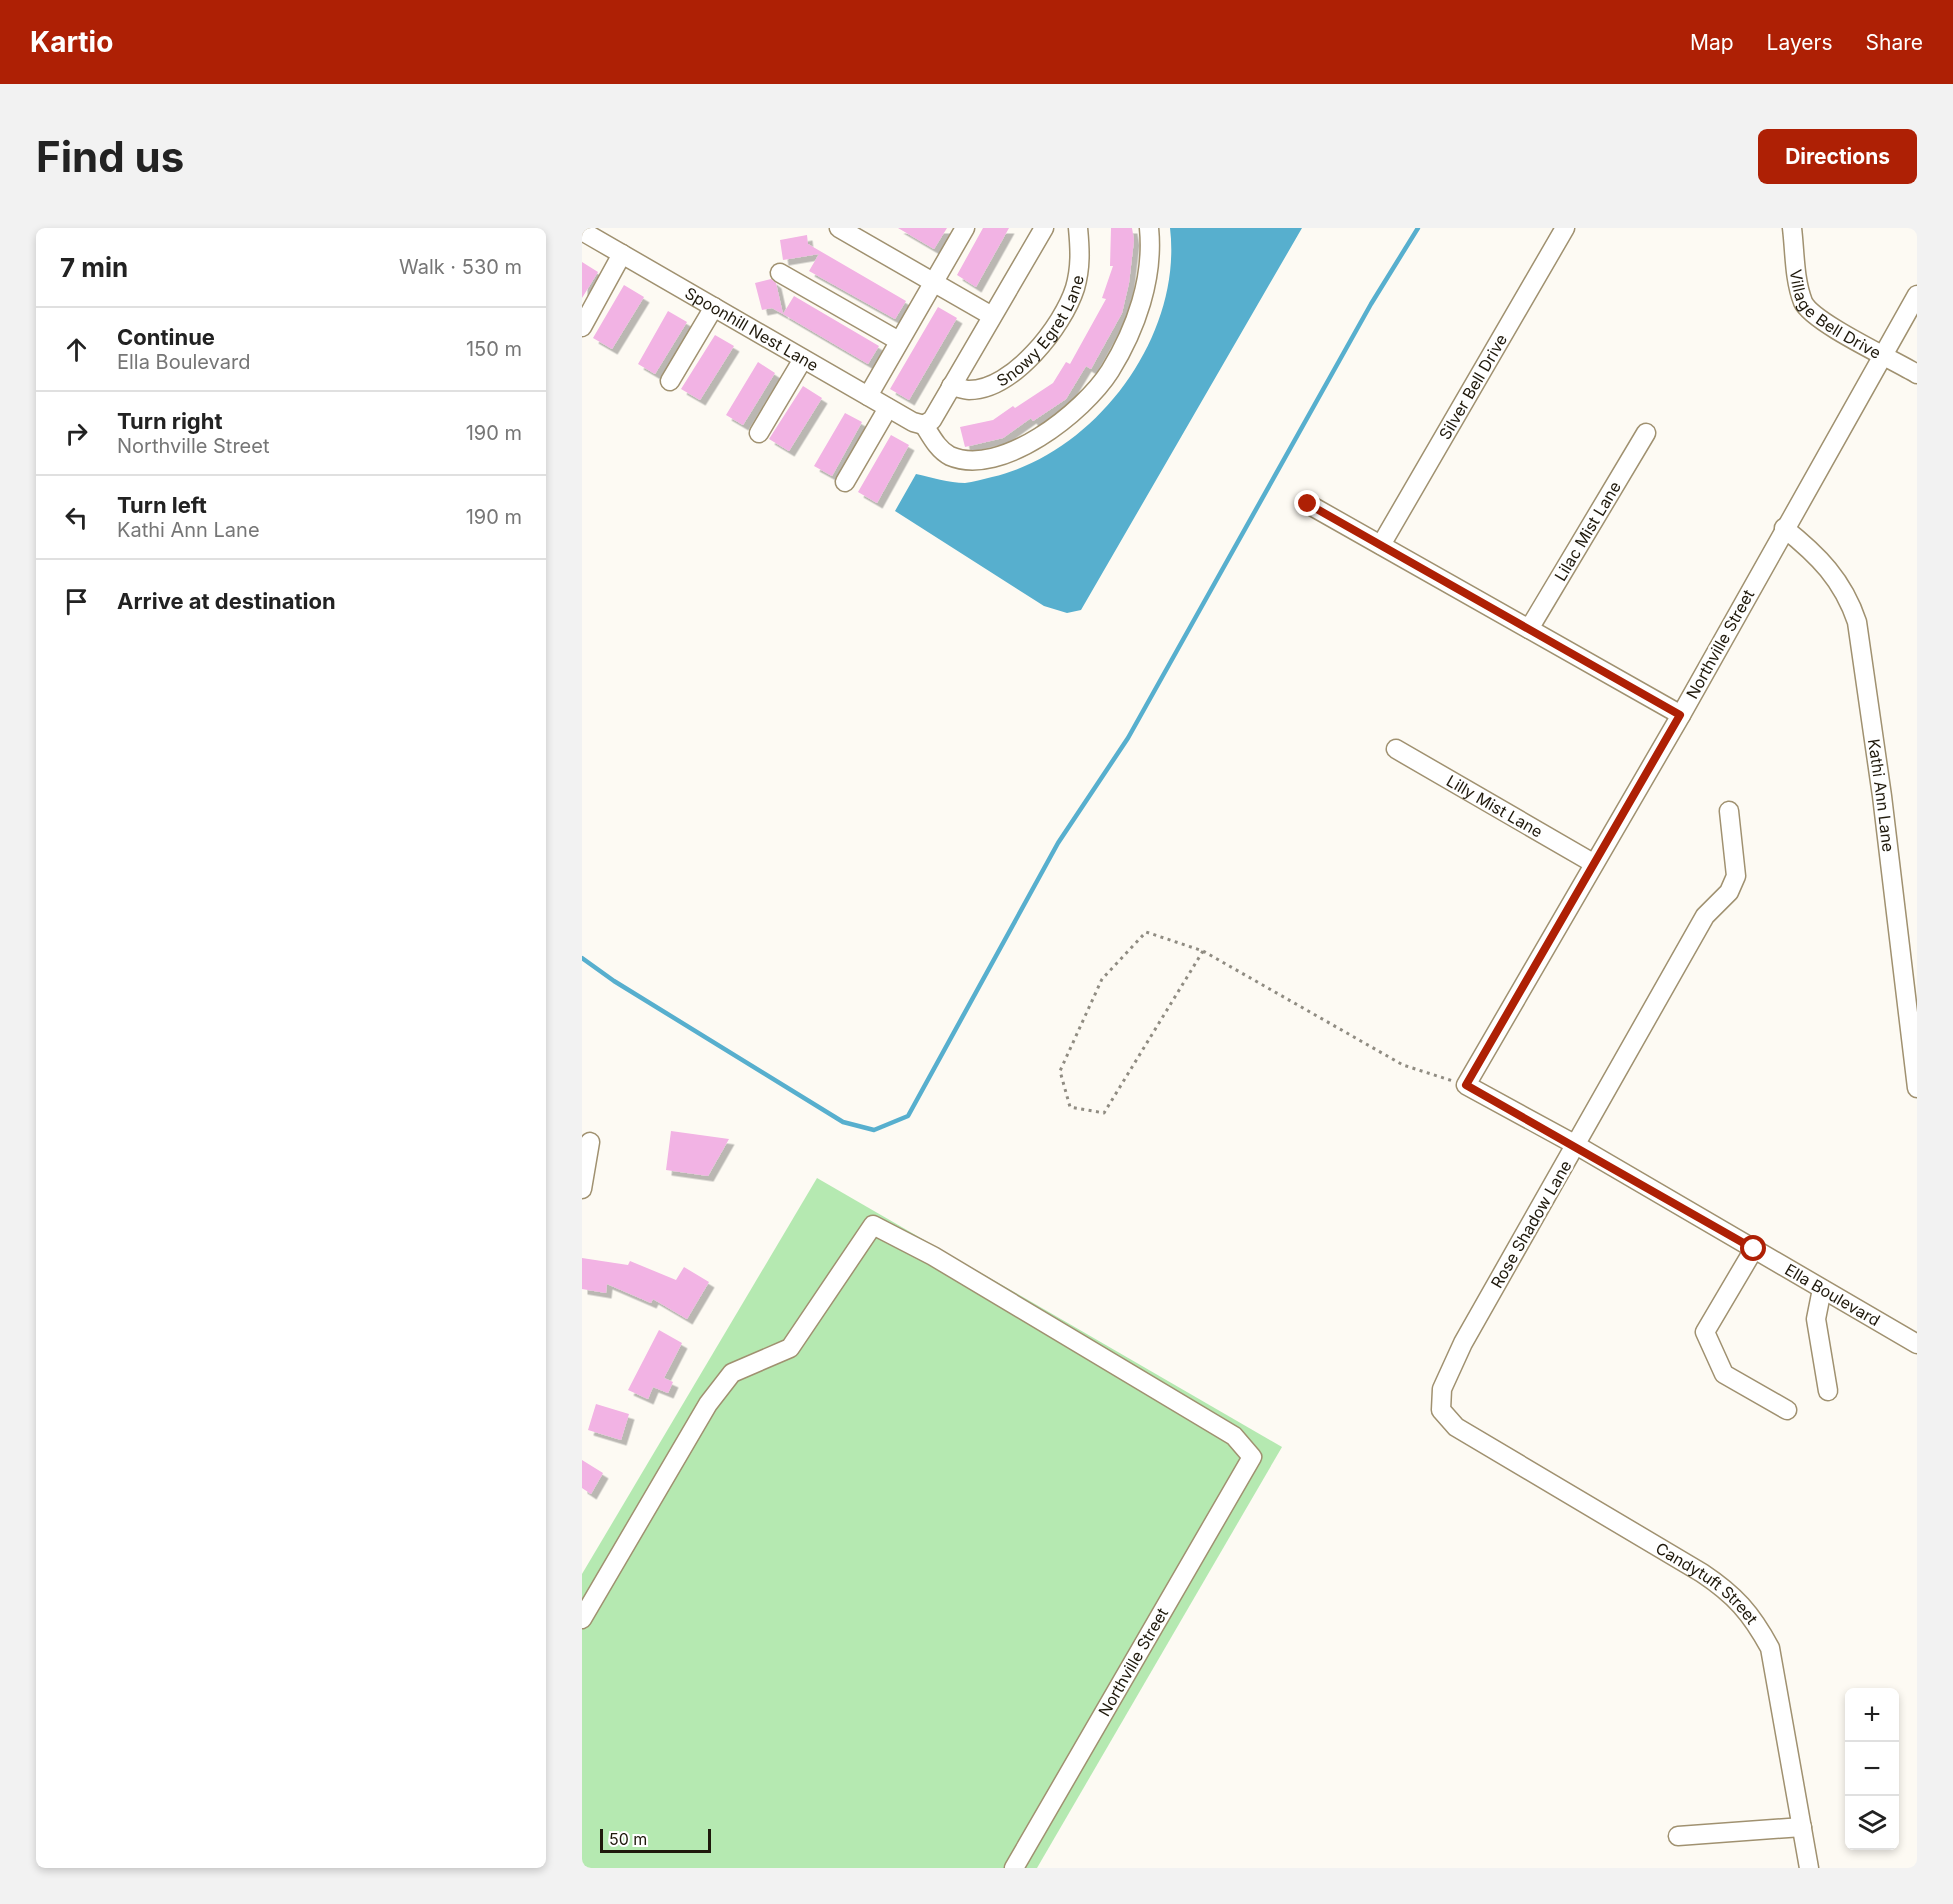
<!DOCTYPE html>
<html lang="en">
<head>
<meta charset="utf-8">
<style>
	body { margin:0; font-family:Inter,sans-serif; background:#f2f2f2; color:#222 }
	.controls { position:absolute; right:18px; bottom:18px; display:grid; overflow:hidden; border-radius:9px; box-shadow:0 3px 9px #0003 }
	.controls button { width:54px; height:54px; display:grid; place-items:center; padding:0; border:0; border-bottom:2px solid #e0e0e0; background:#fff; color:#222; font:30px sans-serif }
	.scale { position:absolute; left:18px; bottom:15px; width:111px; box-sizing:border-box; padding-left:6px; border:3px solid #1f190c; border-top:0; font-size:16px; line-height:21px; white-space:nowrap; color:#1f190c; -webkit-text-stroke:4px #fff; paint-order:stroke }
	.stop { position:absolute; width:18px; height:18px; margin:-14px; border:4px solid #ae2005; border-radius:50%; background:#fff }
	.stop.end { background:#ae2005; border-color:#fff; box-shadow:0 2px 6px #0008 }
	.list { margin:0; padding:0; list-style:none }
	h2 { display:flex; justify-content:space-between; align-items:center; height:78px; margin:0; padding:0 24px; font-size:26px }
	h2 small { font-size:20px; font-weight:400; color:#767676 }
	.list li { display:grid; grid-template-columns:39px 1fr auto; gap:18px; align-items:center; box-sizing:border-box; height:84px; padding:0 24px; border-top:2px solid #e0e0e0 }
	.list b { display:block; font-size:22px; white-space:nowrap }
	.list p { margin:0; font-size:20px; white-space:nowrap; color:#767676 }
	.list em { font-size:20px; font-style:normal; color:#767676 }
	.icon { flex:none; width:33px; height:33px; fill:none; stroke:currentColor; stroke-width:2; stroke-linecap:round; stroke-linejoin:round }
	.map { position:relative; flex:none; width:1335px; height:1640px; overflow:hidden; border-radius:9px }
	header { display:flex; align-items:center; gap:36px; box-sizing:border-box; height:84px; padding:0 30px; background:#ae2005; color:#fff }
	header strong { font-size:28px }
	nav { display:flex; gap:33px; margin-inline-start:auto; font-size:21px }
	.intro { display:flex; align-items:center; justify-content:space-between; box-sizing:border-box; height:144px; padding:0 36px }
	h1 { margin:0; font-size:42px }
	.button { padding:15px 27px; border-radius:9px; background:#ae2005; color:#fff; font-size:21px; font-weight:700 }
	main { display:flex; gap:36px; padding:0 36px }
	aside { flex:1; background:#fff; border-radius:9px; box-shadow:0 3px 9px #0003 }
	.map>svg:first-child { display:block }
</style>
</head>
<body>
<header>
<strong>Kartio</strong>
<nav><a>Map</a><a>Layers</a><a>Share</a></nav>
</header>
<div class="intro"><h1>Find us</h1><a class="button">Directions</a></div>
<main>
<aside>
<h2>7 min<small>Walk · 530 m</small></h2>
<ul class="list">
<li><svg class="icon" aria-label="ahead" viewBox="0 0 24 24"><path d="M12 20V5M6 11l6-6 6 6"/></svg><div><b>Continue</b><p>Ella Boulevard</p></div><em>150 m</em></li>
<li><svg class="icon" aria-label="right" viewBox="0 0 24 24"><path d="M7 20v-9h11M14 6l5 5-5 5"/></svg><div><b>Turn right</b><p>Northville Street</p></div><em>190 m</em></li>
<li><svg class="icon" aria-label="left" viewBox="0 0 24 24"><path d="M17 20v-9H6M10 6l-5 5 5 5"/></svg><div><b>Turn left</b><p>Kathi Ann Lane</p></div><em>190 m</em></li>
<li><svg class="icon" aria-label="arrive" viewBox="0 0 24 24"><path d="M6 21V4h12l-3 4 3 4H6"/></svg><div><b>Arrive at destination</b></div></li>
</ul>
</aside>
<div class="map">
<svg width="1335" height="1640" viewBox="0 0 1335 1640">
	<defs>
		<filter id="shadow"><feDropShadow dx="5.5" dy="5.5" stdDeviation="0" flood-color="#0004"/></filter>
	</defs>
	<rect width="100%" height="100%" fill="#fdfaf3"/>
	<path fill="#b5e9b1" d="M235,950L700,1219L455,1640H0V1346Z"/>
	<path fill="#57afce" d="M588,0H720L499,382L485,385L462,378L313,283L334,246C349,249 367,255 383,255C391,254 401,251 410,249C514,225 601,108 588,0Z"/>
	<g fill="none" stroke-linecap="round" stroke-linejoin="round">
		<path stroke="#57afce" stroke-width="4.5" d="M0,730L32,753L261,894L292,902L326,888L476,615L546,510L789,76L836,0"/>
	</g>
	<path fill="#f2b3e4" filter="url(#shadow)" d="M316,0H365L352,21Z
		M401,0H427L394,59L375,47Z
		M529,0H550L552,12L547,55L540,85L509,141L504,138L484,171L451,193L449,190L421,210L383,219L378,199L411,192L431,178L433,180L471,155L484,134L488,136L524,71L520,70L531,38H528Z
		M225,7L226,16L324,73L313,91L227,43L237,26L201,32L198,12Z
		M0,34L16,44L0,70Z
		M189,51L194,55L201,86L190,80L180,82L173,55Z
		M42,57L62,69L30,121L11,110Z
		M212,68L297,118L286,136L201,86Z
		M356,79L375,90L327,172L308,161Z
		M86,83L105,94L73,146L56,136Z
		M133,107L152,118L118,172L99,161Z
		M176,134L193,145L161,197L144,187Z
		M221,158L240,170L207,223L187,211Z
		M263,185L280,194L250,248L232,238Z
		M309,207L327,217L295,275L276,264Z
		M89,903L147,911L126,948L84,942Z
		M0,1030L46,1037L48,1033L94,1052L102,1039L127,1054L105,1091L71,1071L69,1075L25,1056L24,1065L0,1061Z
		M77,1102L100,1115L82,1150L91,1154L86,1165L71,1159L66,1171L46,1162Z
		M14,1176L47,1186L39,1212L6,1202Z
		M0,1232L21,1245L9,1266L0,1260Z"/>
	<g fill="none" stroke-linecap="round" stroke-linejoin="round">
		<g stroke="#a09170" stroke-width="21">
			<g id="minor">
				<path d="M257,0L410,88"/>
				<path id="s1" d="M1210,0C1213,24 1212,51 1221,74C1231,95 1312,132 1335,146"/>
				<path id="s2" d="M0,3L331,194L342,197"/>
				<path d="M198,45L317,113"/>
				<path id="s3" d="M1335,67L1099,487L884,857L994,917L1335,1116"/>
				<path d="M0,99L40,26"/>
				<path d="M88,153L132,79"/>
				<path id="s4" d="M369,158C375,159 382,162 387,162C431,162 481,98 493,60C499,39 498,21 496,0"/>
				<path d="M286,168L383,0"/>
				<path d="M342,197C349,208 356,222 368,228C419,250 502,184 528,143C554,101 572,50 567,0"/>
				<path d="M342,197L350,192L462,0"/>
				<path d="M177,205L221,131"/>
				<path d="M263,254L306,180"/>
				<path d="M726,276L1099,487"/>
				<path id="s5" d="M1202,300C1236,327 1261,352 1275,394L1300,568L1335,860"/>
				<path id="s6" d="M799,317L983,0"/>
				<path id="s7" d="M947,401L1064,205"/>
				<path id="s8" d="M814,521L1011,635"/>
				<path id="s9" d="M1147,583L1154,648L1147,664L1123,688L881,1115L860,1161L859,1182L874,1199L1120,1345C1153,1367 1169,1385 1188,1420L1227,1640"/>
				<path d="M0,961L8,914"/>
				<path d="M1172,1021L1123,1104L1142,1146L1205,1182"/>
				<path d="M1240,1061L1234,1091L1246,1163"/>
				<path d="M0,1391L126,1176L150,1145L208,1120L291,997L351,1028L652,1208L670,1229L432,1640"/>
				<path d="M1096,1608L1220,1599"/>
			</g>
		</g>
		<path stroke="#908c82" stroke-width="3" stroke-dasharray="3 4.5" stroke-linecap="butt" d="M621,723L522,885L488,879L478,843L520,751L564,704L621,723L821,837L871,853"/>
		<use href="#minor" stroke="#fff" stroke-width="18"/>
	</g>
	<g fill="none" stroke-linecap="round" stroke-linejoin="round">
		<path stroke="#ae2005" stroke-width="8" d="M726,276L1098,487L884,857L1172,1021"/>
	</g>
	<g text-anchor="middle" dominant-baseline="central" stroke-width="5" stroke-linejoin="round" paint-order="stroke">
		<g font-size="16" fill="#1f190c" stroke="#fff">
			<text stroke="none"><textPath href="#s1" startOffset="105">Village Bell Drive</textPath></text>
			<text stroke="none"><textPath href="#s4" startOffset="117">Snowy Egret Lane</textPath></text>
			<text stroke="none"><textPath href="#s2" startOffset="196">Spoonhill Nest Lane</textPath></text>
			<text stroke="none"><textPath href="#s6" startOffset="183">Silver Bell Drive</textPath></text>
			<text stroke="none"><textPath href="#s7" startOffset="114">Lilac Mist Lane</textPath></text>
			<text transform="translate(1138 416) rotate(-61)">Northville Street</text>
			<text stroke="none"><textPath href="#s5" startOffset="296">Kathi Ann Lane</textPath></text>
			<text stroke="none"><textPath href="#s8" startOffset="114">Lilly Mist Lane</textPath></text>
			<text transform="translate(949 996) rotate(-60)">Rose Shadow Lane</text>
			<text stroke="none"><textPath href="#s3" startOffset="1332">Ella Boulevard</textPath></text>
			<text stroke="none"><textPath href="#s9" startOffset="998">Candytuft Street</textPath></text>
			<text transform="translate(551 1434) rotate(-60)">Northville Street</text>
		</g>
	</g>
</svg>
<div class="controls">
<button>+</button>
<button>−</button>
<button><svg class="icon" aria-label="layers" viewBox="0 0 24 24"><path d="M12 4l9 5-9 5-9-5zM3 14l9 5 9-5"/></svg></button>
</div>
<div class="scale">50 m</div>
<div class="stop" style="left:1172px;top:1021px"></div>
<div class="stop end" style="left:726px;top:276px"></div>
</div>
</main>
</body>
</html>
